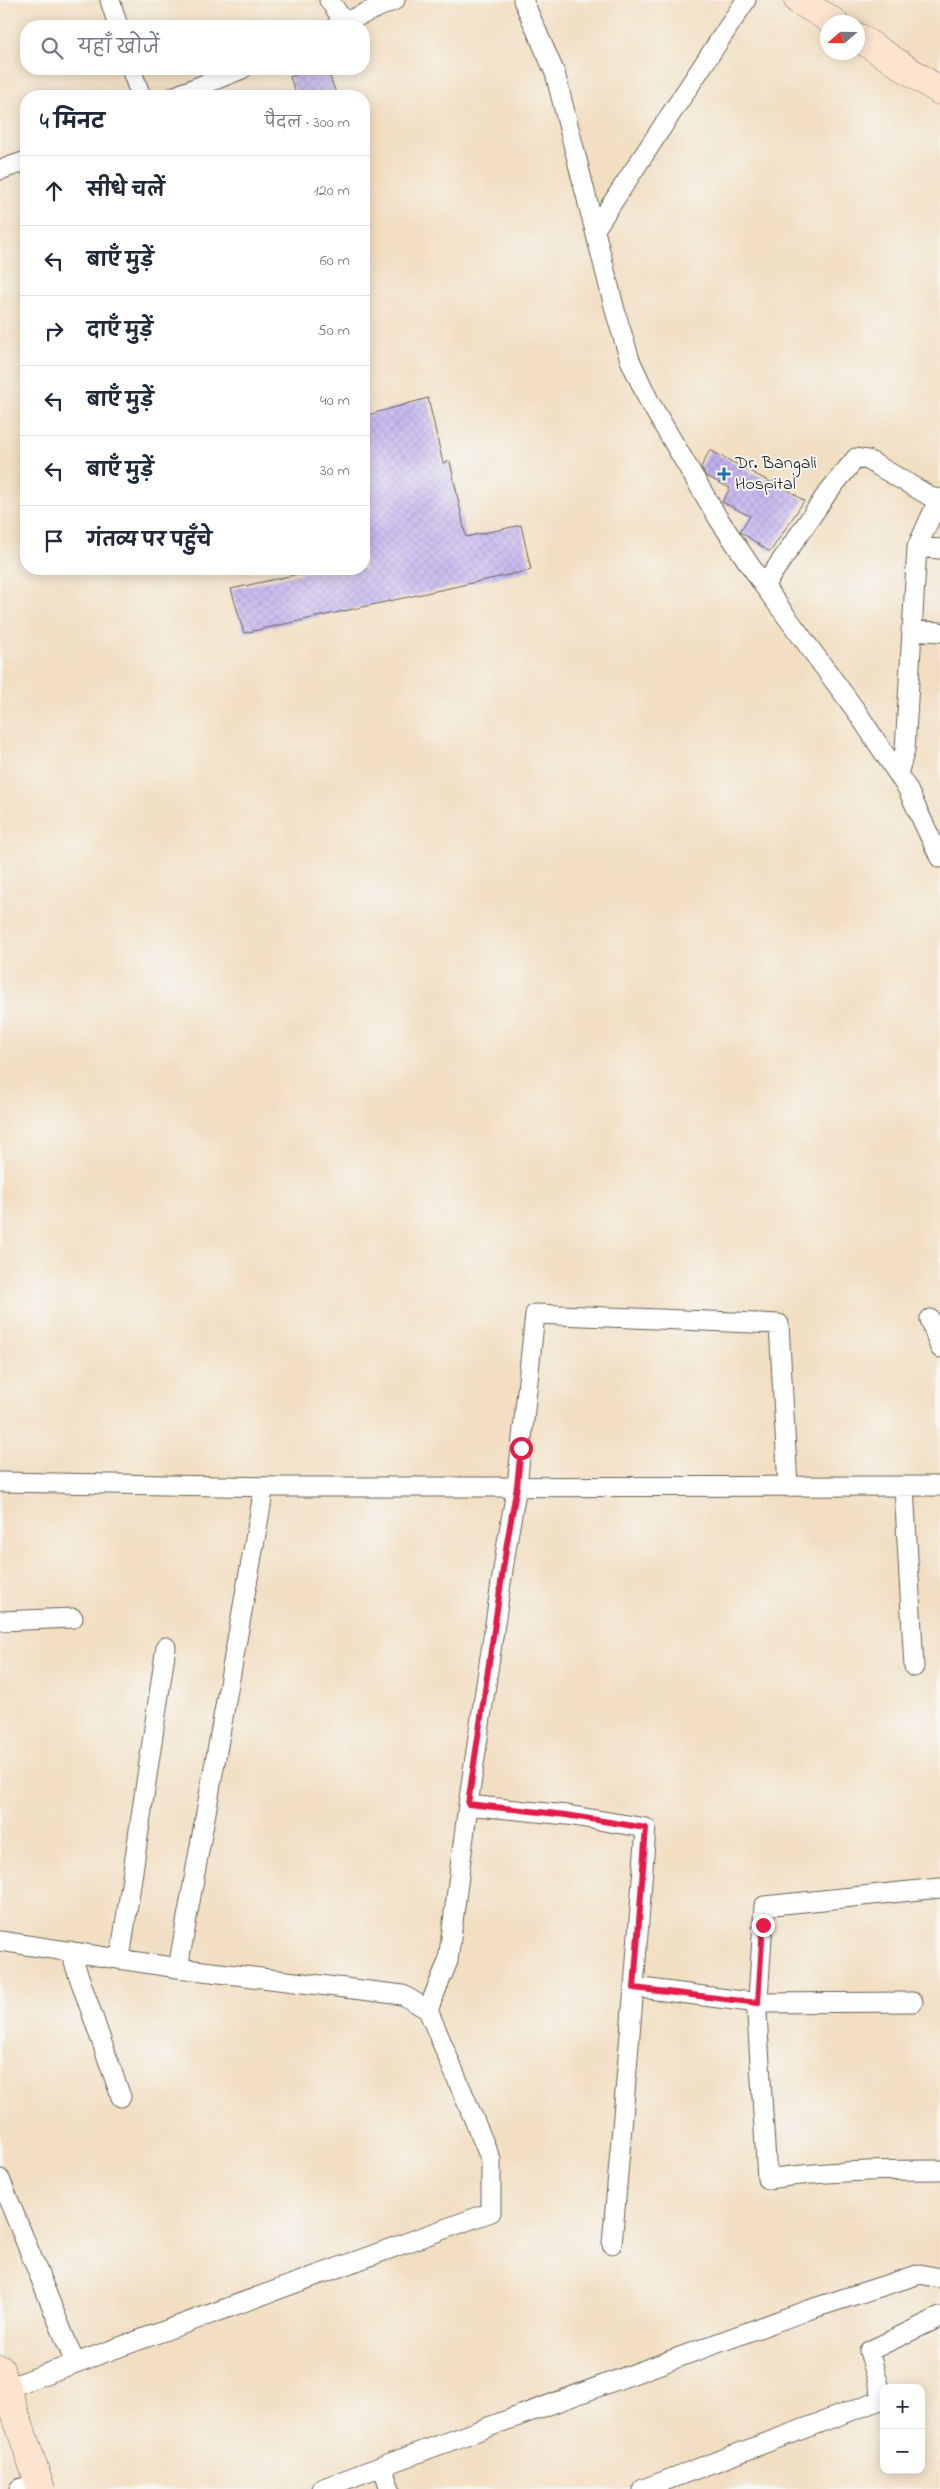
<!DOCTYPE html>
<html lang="hi">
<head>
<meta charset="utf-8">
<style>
	body { margin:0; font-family:"Indie Flower","Playpen Sans Deva",sans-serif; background:#f2f2f3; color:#1f2937 }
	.controls { position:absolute; right:15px; bottom:15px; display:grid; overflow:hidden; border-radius:10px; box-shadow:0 2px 12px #0003 }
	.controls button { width:45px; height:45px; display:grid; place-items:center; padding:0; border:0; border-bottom:1px solid #e0e1e3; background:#fff; color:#1f2937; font:25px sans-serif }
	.compass { position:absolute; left:820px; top:15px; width:45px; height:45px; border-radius:50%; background:#fff; box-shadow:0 2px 12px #0003; rotate:250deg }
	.stop { position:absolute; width:15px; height:15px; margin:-11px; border:4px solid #e11d48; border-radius:50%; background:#fff }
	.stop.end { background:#e11d48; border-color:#fff; box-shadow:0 1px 5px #0008 }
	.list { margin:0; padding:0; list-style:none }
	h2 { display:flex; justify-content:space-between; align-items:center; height:65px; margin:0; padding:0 20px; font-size:21px }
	h2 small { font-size:16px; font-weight:400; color:#747a83 }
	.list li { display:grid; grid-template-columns:32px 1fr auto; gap:15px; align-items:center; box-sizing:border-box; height:70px; padding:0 20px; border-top:1px solid #e0e1e3 }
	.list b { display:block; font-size:19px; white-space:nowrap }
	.list em { font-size:16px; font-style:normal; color:#747a83 }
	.icon { flex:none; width:28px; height:28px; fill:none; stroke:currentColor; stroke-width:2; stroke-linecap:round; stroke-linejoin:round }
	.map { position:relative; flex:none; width:940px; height:2489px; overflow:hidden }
	.search { position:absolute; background:#fff; box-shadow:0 2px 12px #0003; left:20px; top:20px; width:350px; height:55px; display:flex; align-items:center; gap:12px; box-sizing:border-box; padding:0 18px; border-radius:20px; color:#747a83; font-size:19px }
	.panel { position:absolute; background:#fff; box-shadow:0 2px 12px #0003; left:20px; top:90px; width:350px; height:485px; border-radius:20px }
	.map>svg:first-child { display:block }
</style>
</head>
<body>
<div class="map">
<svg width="940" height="2489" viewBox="0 0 940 2489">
	<defs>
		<pattern id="building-cross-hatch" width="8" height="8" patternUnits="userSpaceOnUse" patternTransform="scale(1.25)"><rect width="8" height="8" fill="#c1b0ef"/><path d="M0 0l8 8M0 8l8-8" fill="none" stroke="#a597cc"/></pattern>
	</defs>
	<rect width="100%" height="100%" fill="#f6f6f2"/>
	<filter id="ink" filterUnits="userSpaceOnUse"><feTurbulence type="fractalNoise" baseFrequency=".02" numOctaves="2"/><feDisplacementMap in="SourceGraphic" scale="10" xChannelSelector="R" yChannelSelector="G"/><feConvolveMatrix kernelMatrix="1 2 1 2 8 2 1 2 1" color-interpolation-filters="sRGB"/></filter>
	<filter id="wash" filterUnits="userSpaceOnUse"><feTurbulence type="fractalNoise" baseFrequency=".0096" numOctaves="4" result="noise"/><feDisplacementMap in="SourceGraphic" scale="20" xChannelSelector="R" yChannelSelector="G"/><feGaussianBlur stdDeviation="1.12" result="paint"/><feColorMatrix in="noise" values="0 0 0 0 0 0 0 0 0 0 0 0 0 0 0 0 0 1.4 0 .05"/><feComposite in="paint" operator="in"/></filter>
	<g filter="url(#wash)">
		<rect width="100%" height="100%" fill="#f2dfc3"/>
		<g id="blocks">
			<path fill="url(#building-cross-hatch)" d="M311,69H327L337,96H297L290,77Z
				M428,398L443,463L450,461L466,537L521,525L531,570L244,633L231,589L321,569H364V416Z
				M710,450L772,483L774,480L804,501L770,552L742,533L740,531L750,516L722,502L730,488L706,476L701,467Z"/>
		</g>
	</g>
	<g filter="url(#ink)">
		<use href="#blocks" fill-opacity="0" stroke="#676056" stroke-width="1"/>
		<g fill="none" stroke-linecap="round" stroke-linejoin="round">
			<g stroke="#676056" stroke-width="21">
				<path id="street" d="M110,0L118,26
					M329,0L345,23
					M523,0L555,73L616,314L630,360L649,401L718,518L764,586L857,712L907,788L940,858
					M336,26L395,0
					M131,69L141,96
					M175,96L242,69
					M0,170L26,161
					M595,229L746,0
					M917,547L938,501
					M764,586L828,492L856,458L868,460L938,501L940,498
					M911,630L940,632
					M898,774L905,750L917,547L940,549
					M930,1319L940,1348
					M0,1482L280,1487L940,1486
					M904,1487L914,1667
					M0,1621L73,1618
					M940,1888L764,1906L757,2014L767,2179C825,2171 882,2170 940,2170
					M0,1941L178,1968L403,1995L428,2010L491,2160V2212L7,2388
					M70,1951L121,2097
					M120,1959L166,1647
					M178,1968L261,1506L263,1487
					M634,1987L646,1828L567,1815L468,1805L507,1543L517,1486L535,1314L779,1324L788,1487
					M428,2010L448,1961L468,1805
					M0,2179L75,2363
					M612,2244L634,1987L758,2003L913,2002
					M19,2489L39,2482
					M321,2489L382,2466
					M390,2489L382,2466L808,2310L920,2274L940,2278
					M643,2489L883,2399L869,2351L940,2317"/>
			</g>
			<g stroke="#676056" stroke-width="29">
				<path id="secondary" d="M798,0L834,22
					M858,37L940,91
					M0,2369L41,2489"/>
			</g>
			<use href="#street" stroke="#fff" stroke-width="19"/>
			<use href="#secondary" stroke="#fde4d0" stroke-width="28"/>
		</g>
	</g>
	<g fill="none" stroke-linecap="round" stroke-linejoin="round" filter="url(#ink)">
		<path stroke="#e11d48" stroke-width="6" d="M521,1448L517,1486L507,1543L468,1804L566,1815L646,1828L634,1988L758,2003L763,1925"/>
	</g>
	<path fill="#1f6fb2" stroke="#f6f6f2" stroke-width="2" d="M721.5 466.5h5v5h5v5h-5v5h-5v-5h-5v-5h5z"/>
	<g text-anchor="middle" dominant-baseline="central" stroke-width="4" stroke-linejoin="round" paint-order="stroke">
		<g font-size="18" fill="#1c1c1c" stroke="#f6f6f2" text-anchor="start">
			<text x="735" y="464">Dr. Bangali<tspan x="735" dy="21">Hospital</tspan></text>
		</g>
	</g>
</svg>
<div class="controls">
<button>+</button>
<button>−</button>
</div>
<svg class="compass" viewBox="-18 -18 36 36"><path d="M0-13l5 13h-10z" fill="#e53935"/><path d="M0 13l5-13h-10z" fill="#747a83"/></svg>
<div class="stop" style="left:521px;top:1448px"></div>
<div class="stop end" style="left:763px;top:1925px"></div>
<div class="search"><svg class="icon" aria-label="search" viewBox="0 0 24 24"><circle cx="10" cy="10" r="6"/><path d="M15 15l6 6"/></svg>यहाँ खोजें</div>
<section class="panel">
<h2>4 मिनट<small>पैदल · 300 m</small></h2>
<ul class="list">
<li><svg class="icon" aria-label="ahead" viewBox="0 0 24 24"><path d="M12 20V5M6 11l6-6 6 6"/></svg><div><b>सीधे चलें</b></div><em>120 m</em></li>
<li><svg class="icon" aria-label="left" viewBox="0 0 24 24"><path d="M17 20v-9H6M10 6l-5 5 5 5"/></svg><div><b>बाएँ मुड़ें</b></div><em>60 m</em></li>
<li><svg class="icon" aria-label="right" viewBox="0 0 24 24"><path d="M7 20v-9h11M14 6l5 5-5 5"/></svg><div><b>दाएँ मुड़ें</b></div><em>50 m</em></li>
<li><svg class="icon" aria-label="left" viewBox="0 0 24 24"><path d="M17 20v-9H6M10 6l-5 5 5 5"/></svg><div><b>बाएँ मुड़ें</b></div><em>40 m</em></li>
<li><svg class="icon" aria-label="left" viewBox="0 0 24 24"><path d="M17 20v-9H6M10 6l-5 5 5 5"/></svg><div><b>बाएँ मुड़ें</b></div><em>30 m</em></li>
<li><svg class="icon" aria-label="arrive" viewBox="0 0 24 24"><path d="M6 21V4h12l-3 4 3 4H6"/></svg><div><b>गंतव्य पर पहुँचे</b></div></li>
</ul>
</section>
</div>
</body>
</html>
